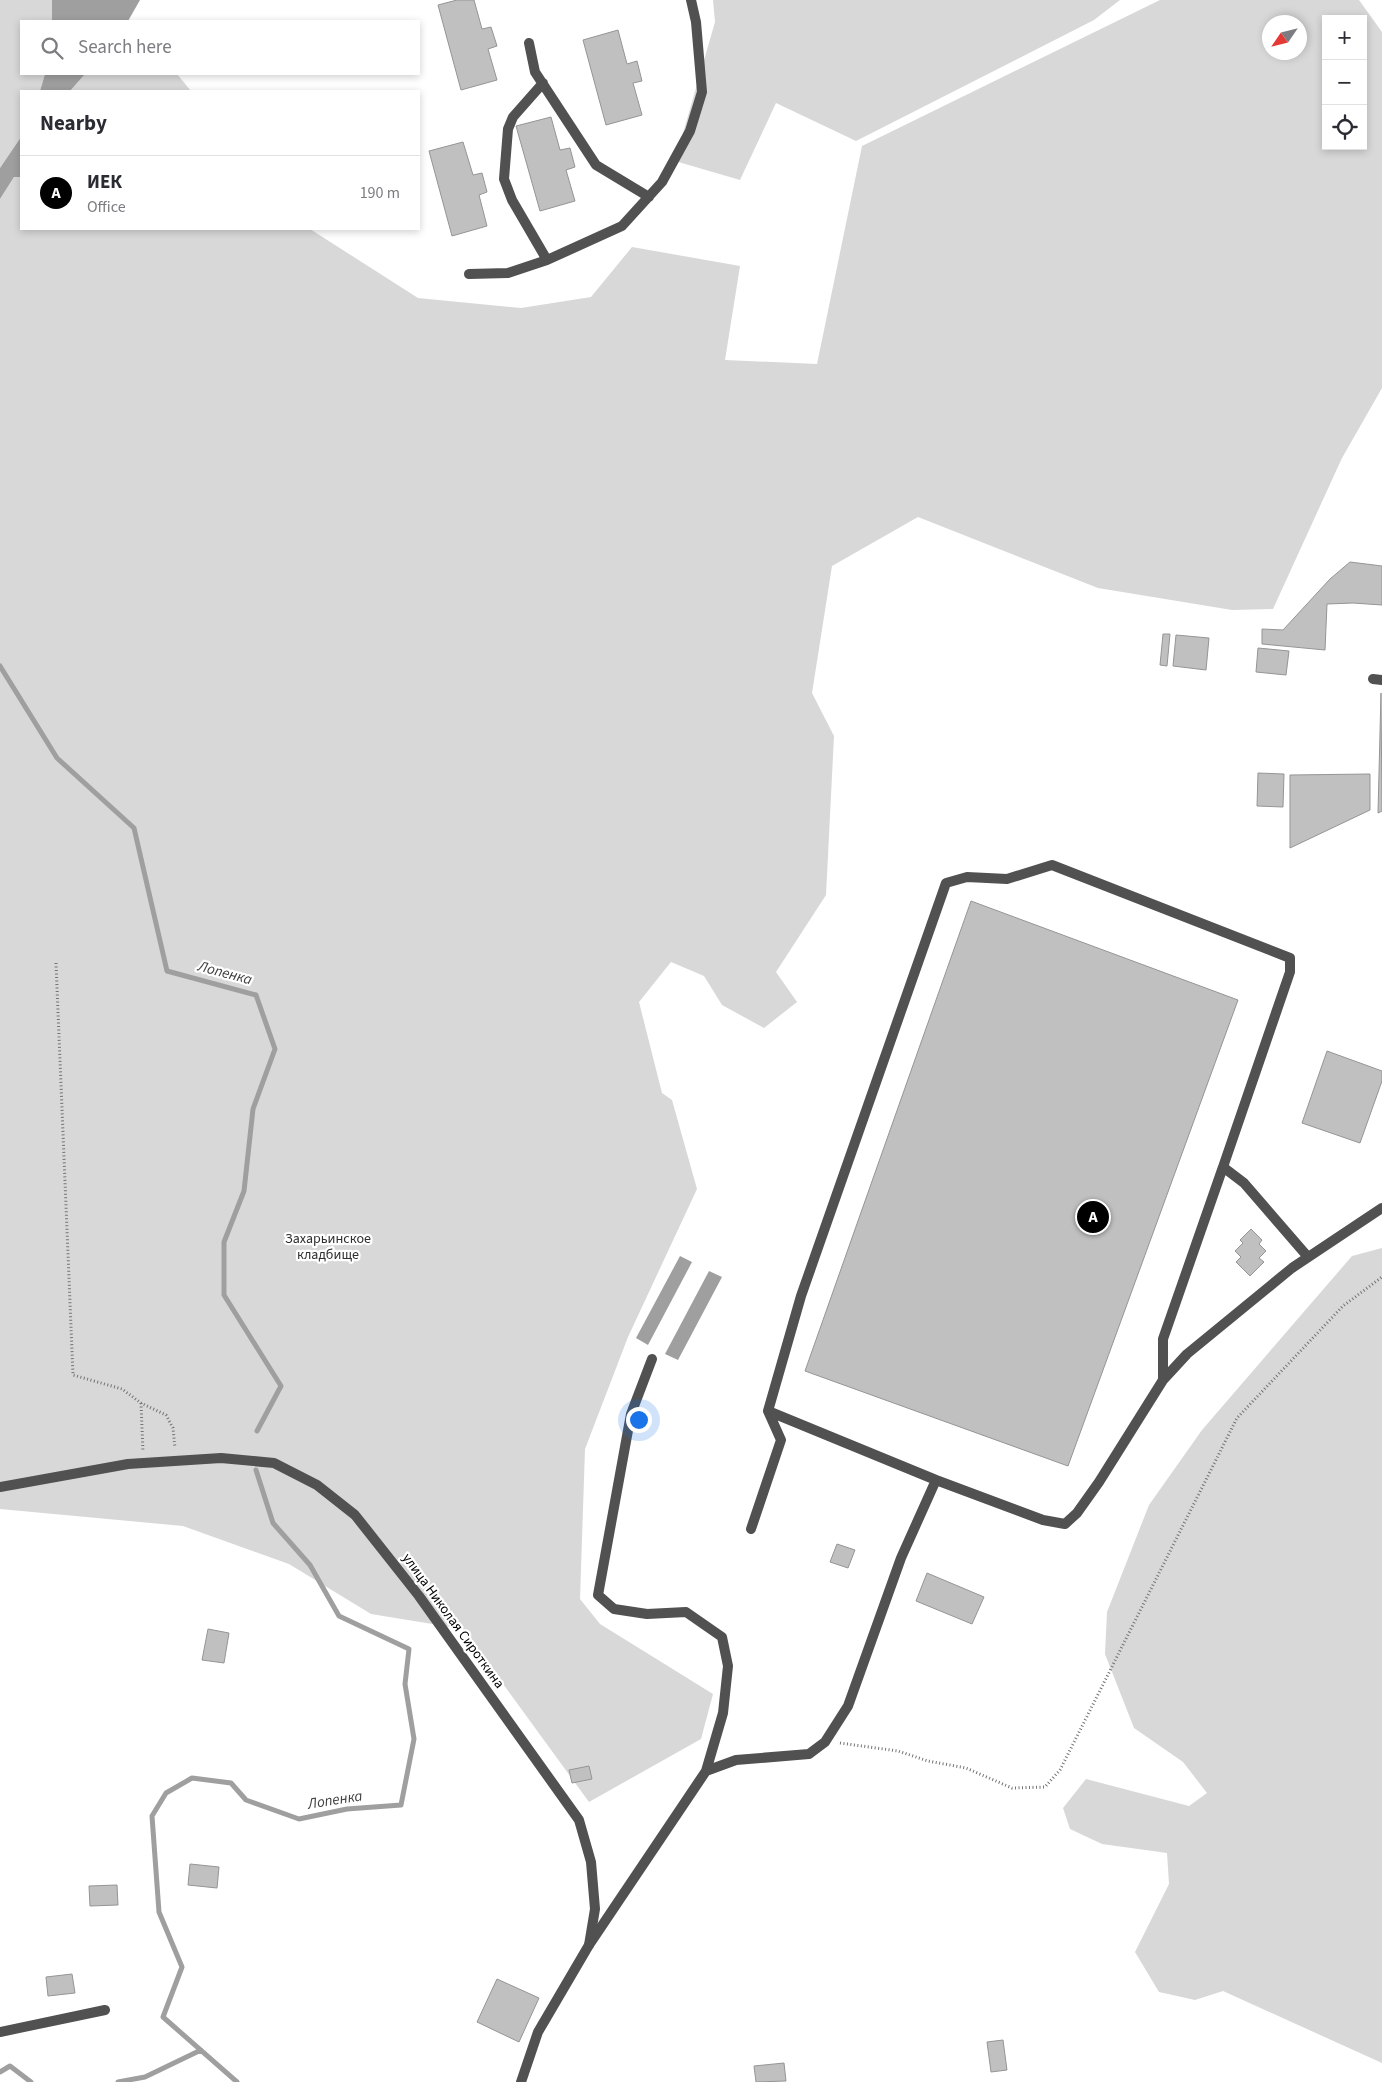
<!DOCTYPE html>
<html lang="en">
<head>
<meta charset="utf-8">
<style>
	body { margin:0; font-family:"Source Sans 3",sans-serif; background:#f2f2f3; color:#2b2b33 }
	.controls { position:absolute; right:15px; top:15px; display:grid; overflow:hidden; border-radius:0px; box-shadow:0 2px 8px #0003 }
	.controls button { width:45px; height:45px; display:grid; place-items:center; padding:0; border:0; border-bottom:1px solid #e1e1e2; background:#fff; color:#2b2b33; font:25px sans-serif }
	.compass { position:absolute; left:1262px; top:15px; width:45px; height:45px; border-radius:50%; background:#fff; box-shadow:0 2px 8px #0003; rotate:235deg }
	.you { position:absolute; left:638px; top:1419px; width:18px; height:18px; margin:-12px; border:4px solid #fff; border-radius:50%; background:#1a73e8; box-shadow:0 0 0 8px #1a73e833 }
	.badge { display:grid; place-items:center; width:32px; height:32px; border-radius:50%; background:#000; color:#fff; font-size:16px; font-weight:700 }
	.pin { position:absolute; translate:-50% -50%; border:2px solid #fff; box-shadow:0 1px 5px #0006 }
	.list { margin:0; padding:0; list-style:none }
	h2 { display:flex; justify-content:space-between; align-items:center; height:65px; margin:0; padding:0 20px; font-size:21px }
	h2 small { font-size:16px; font-weight:400; color:#7c7c81 }
	.list li { display:grid; grid-template-columns:32px 1fr auto; gap:15px; align-items:center; box-sizing:border-box; height:75px; padding:0 20px; border-top:1px solid #e1e1e2 }
	.list b { display:block; font-size:19px; white-space:nowrap }
	.list p { margin:0; font-size:16px; white-space:nowrap; color:#7c7c81 }
	.list em { font-size:16px; font-style:normal; color:#7c7c81 }
	.icon { flex:none; width:28px; height:28px; fill:none; stroke:currentColor; stroke-width:2; stroke-linecap:round; stroke-linejoin:round }
	.map { position:relative; flex:none; width:1382px; height:2082px; overflow:hidden }
	.search { position:absolute; background:#fff; box-shadow:0 2px 8px #0003; left:20px; top:20px; width:400px; height:55px; display:flex; align-items:center; gap:12px; box-sizing:border-box; padding:0 18px; border-radius:0px; color:#7c7c81; font-size:19px }
	.panel { position:absolute; background:#fff; box-shadow:0 2px 8px #0003; left:20px; top:90px; width:400px; height:140px; border-radius:0px }
	.map>svg:first-child { display:block }
</style>
</head>
<body>
<div class="map">
<svg width="1382" height="2082" viewBox="0 0 1382 2082">
	<rect width="100%" height="100%" fill="#fff"/>
	<path fill="#d8d8d8" fill-rule="evenodd" d="M0,0H52V21H21V74H45L40,91H21V137L0,168Z
		M713,0H1120L1094,20L856,141L776,103L740,180L675,161L715,22Z
		M1160,0H1359L1382,32V388L1342,458L1273,609L1232,610L1098,588L918,517L832,566L812,693L834,736L826,895L776,972L797,1002L764,1028L722,1005L704,976L671,962L639,1002L662,1093L672,1100L697,1189L628,1337L585,1449L580,1599L600,1624L713,1694L701,1739L589,1802L463,1629L371,1614L289,1564L183,1526L0,1509V199L14,177H21V229H310L418,298L521,308L591,297L632,247L740,266L725,360L817,364L862,146ZM1326,19H1363V146H1326ZM1270,22H1300V52H1270Z
		M85,74H177L191,91H70Z
		M1382,1248V2063L1223,1991L1195,2000L1159,1992L1135,1952L1169,1884L1167,1853L1102,1844L1070,1829L1063,1808L1086,1779L1189,1806L1207,1793L1183,1762L1134,1728L1105,1654L1107,1612L1149,1505L1202,1430L1352,1256Z"/>
	<path fill="#9f9f9f" d="M52,0H140L128,21H52Z
		M45,74H85L70,91H40Z
		M21,137V177H14L0,199V168Z
		M680,1256L692,1262L648,1345L636,1338Z
		M709,1271L722,1277L678,1360L665,1354Z"/>
	<g fill="none" stroke-linecap="round" stroke-linejoin="round">
		<path stroke="#9f9f9f" stroke-width="5" d="M0,666L57,758L134,828L167,971L256,995L275,1049L253,1109L244,1191L224,1242V1295L281,1386L257,1431
			M0,2072L10,2066L31,2082
			M118,2082L145,2077L201,2050
			M237,2082L163,2017L182,1967L159,1912L152,1816L166,1793L192,1778L231,1783L246,1800L299,1819L347,1809L401,1805L414,1739L405,1684L409,1649L339,1616L310,1565L273,1523L256,1470"/>
	</g>
	<path fill="#c0c0c0" stroke="#959595" d="M457,0H474L482,29L491,27L497,46L488,49L497,80L461,90L438,5Z
		M618,30L627,64L637,61L642,81L633,83L642,115L606,125L583,40Z
		M551,117L560,150L570,148L575,167L566,170L575,201L540,211L516,126Z
		M463,142L473,175L482,173L487,192L479,195L487,226L452,236L429,151Z
		M1350,562L1382,566V605L1353,603L1327,604L1325,650L1262,644V629L1283,630L1330,579Z
		M1163,634H1170L1167,666L1160,665Z
		M1176,635L1209,638L1206,670L1173,666Z
		M1258,648L1289,651L1286,675L1256,672Z
		M1381,693L1382,811L1378,813Z
		M1258,773L1284,774L1283,807L1257,806Z
		M1370,774V810L1290,848V775Z
		M971,901L1238,1000L1068,1466L805,1371Z
		M1327,1051L1382,1071V1081L1360,1143L1302,1123Z
		M1251,1229L1262,1240L1259,1244L1266,1251L1259,1258L1264,1262L1250,1276L1236,1262L1241,1257L1235,1251L1243,1243L1240,1240Z
		M837,1544L855,1550L848,1568L830,1562Z
		M927,1573L984,1597L972,1624L916,1601Z
		M208,1629L229,1633L224,1663L202,1660Z
		M589,1766L592,1779L572,1783L569,1770Z
		M190,1864L219,1867L217,1888L188,1885Z
		M117,1885L118,1905L90,1906L89,1886Z
		M72,1974L75,1993L48,1996L46,1977Z
		M497,1979L539,1998L519,2042L477,2022Z
		M1003,2040L1007,2070L991,2072L987,2042Z
		M784,2063L786,2081L756,2082L754,2066Z"/>
	<g fill="none" stroke-linecap="round" stroke-linejoin="round">
		<path stroke="#737373" stroke-width="3" stroke-dasharray="1 2.5" stroke-linecap="butt" d="M56,963L73,1375L122,1389L141,1403L166,1415L173,1428L175,1448
			M141,1403L143,1452
			M840,1743L898,1751L928,1761L966,1768L1012,1788L1045,1787L1060,1770L1237,1418L1343,1306L1382,1277"/>
		<path stroke="#515151" stroke-width="10" d="M529,43L535,72L596,165L649,197
			M543,83L513,117L508,129L504,179L512,200L547,260
			M469,274L508,273L547,260L622,226L662,182L690,131L702,92L696,22L691,0
			M1373,679L1382,680
			M652,1359L631,1414L598,1595L614,1609L647,1614L686,1612L722,1637L728,1666L723,1713L706,1771
			M1163,1380V1339L1223,1167
			M768,1411L936,1480L1043,1520L1065,1524L1077,1513L1099,1482L1163,1380L1187,1354L1292,1268L1382,1208
			M751,1529L781,1440L768,1411L801,1296L946,883L967,877L1007,879L1052,865L1290,958V972L1223,1167L1244,1183L1308,1257
			M589,1945L706,1771L736,1760L809,1754L825,1742L848,1706L901,1558L936,1480"/>
		<path stroke="#515151" stroke-width="10" d="M0,1487L128,1464L221,1458L274,1463L317,1485L355,1515L419,1596L579,1820L591,1862L595,1909L589,1945L538,2032L521,2082
			M0,2032L105,2010"/>
	</g>
	<g text-anchor="middle" dominant-baseline="central" stroke-width="4.5" stroke-linejoin="round" paint-order="stroke">
		<g font-size="14" fill="#2f2f2f" stroke="#fff">
			<text x="328" y="1239">Захарьинское<tspan x="328" dy="16">кладбище</tspan></text>
		</g>
		<g font-size="14" fill="#000" stroke="#fff">
			<text transform="translate(453 1621) rotate(54)">улица Николая Сироткина</text>
		</g>
		<g font-size="15" font-style="italic" fill="#404040" stroke="#fff">
			<text transform="translate(225 973) rotate(15)">Лопенка</text>
			<text transform="translate(335 1800) rotate(-9)">Лопенка</text>
		</g>
	</g>
</svg>
<div class="controls">
<button>+</button>
<button>−</button>
<button><svg class="icon" aria-label="locate" viewBox="0 0 24 24"><circle cx="12" cy="12" r="6"/><path d="M12 2v4M12 18v4M2 12h4M18 12h4"/></svg></button>
</div>
<svg class="compass" viewBox="-18 -18 36 36"><path d="M0-13l5 13h-10z" fill="#e53935"/><path d="M0 13l5-13h-10z" fill="#7c7c81"/></svg>
<div class="you"></div>
<div class="pin badge" style="left:1093px;top:1217px">A</div>
<div class="search"><svg class="icon" aria-label="search" viewBox="0 0 24 24"><circle cx="10" cy="10" r="6"/><path d="M15 15l6 6"/></svg>Search here</div>
<section class="panel">
<h2>Nearby<small></small></h2>
<ul class="list">
<li><span class="badge">A</span><div><b>ИЕК</b><p>Office</p></div><em>190 m</em></li>
</ul>
</section>
</div>
</body>
</html>
